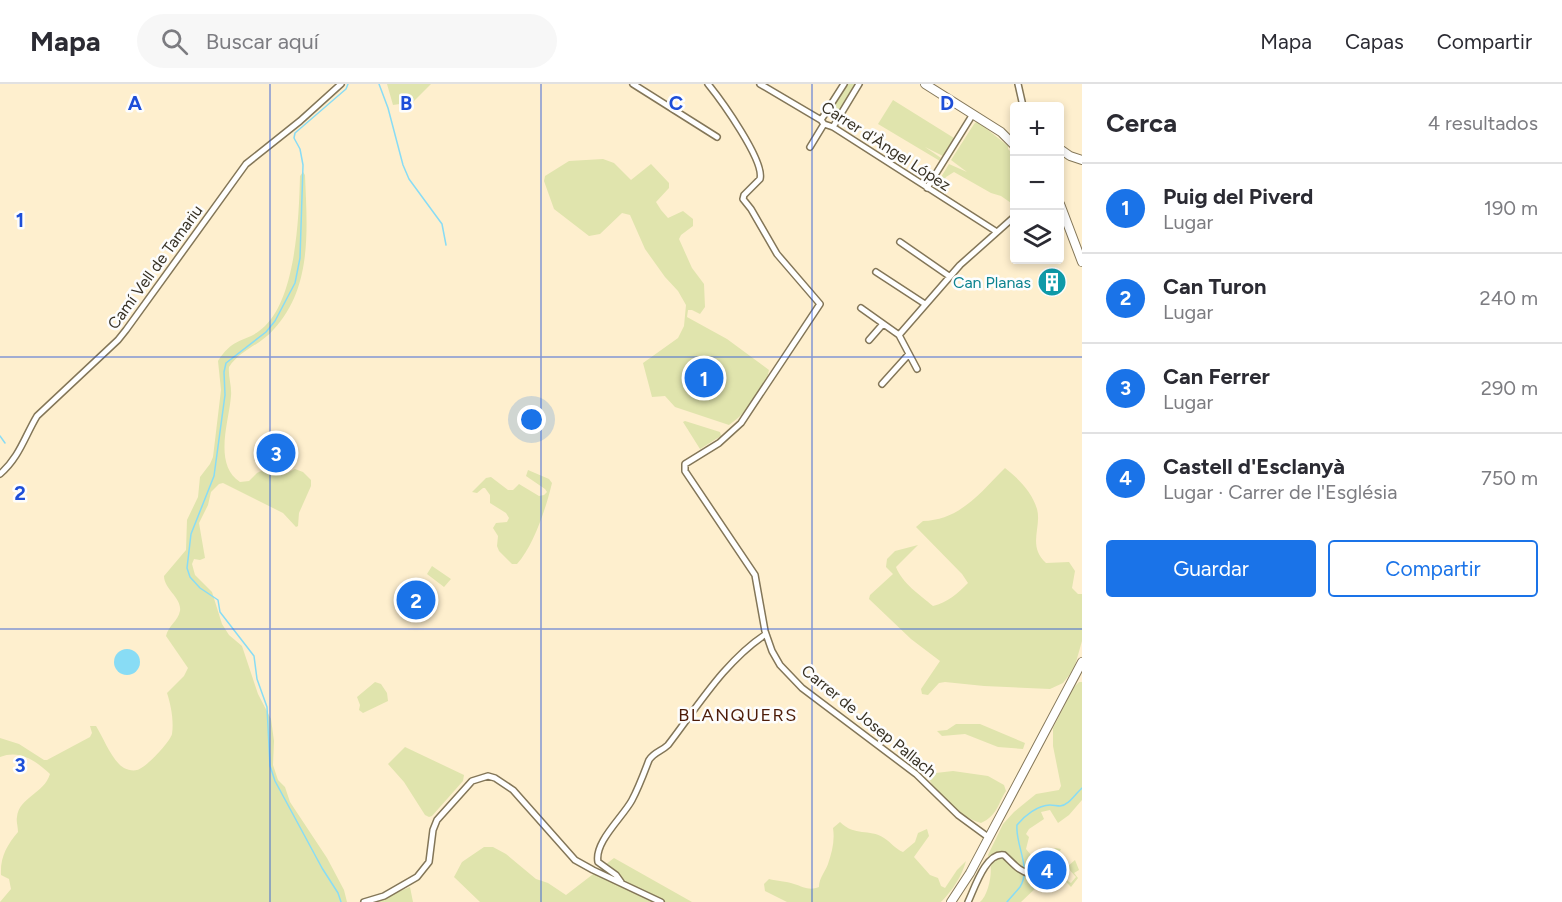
<!DOCTYPE html>
<html lang="es">
<head>
<meta charset="utf-8">
<style>
	body { margin:0; font-family:Figtree,sans-serif; background:#f7f7f7; color:#2b2b33 }
	.controls { position:absolute; right:18px; top:18px; display:grid; overflow:hidden; border-radius:6px; box-shadow:0 3px 9px #0003 }
	.controls button { width:54px; height:54px; display:grid; place-items:center; padding:0; border:0; border-bottom:2px solid #e1e1e2; background:#fff; color:#2b2b33; font:30px sans-serif }
	.you { position:absolute; left:532px; top:336px; width:21px; height:21px; margin:-15px; border:4px solid #fff; border-radius:50%; background:#1a73e8; box-shadow:0 0 0 9px #1a73e833 }
	.badge { display:grid; place-items:center; width:39px; height:39px; border-radius:50%; background:#1a73e8; color:#fff; font-size:20px; font-weight:700 }
	.pin { position:absolute; translate:-50% -50%; border:3px solid #fff; box-shadow:0 2px 6px #0006 }
	.list { margin:0; padding:0; list-style:none }
	h2 { display:flex; justify-content:space-between; align-items:center; height:78px; margin:0; padding:0 24px; font-size:26px }
	h2 small { font-size:20px; font-weight:400; color:#7c7c81 }
	.list li { display:grid; grid-template-columns:39px 1fr auto; gap:18px; align-items:center; box-sizing:border-box; height:90px; padding:0 24px; border-top:2px solid #e1e1e2 }
	.list b { display:block; font-size:22px; white-space:nowrap }
	.list p { margin:0; font-size:20px; white-space:nowrap; color:#7c7c81 }
	.list em { font-size:20px; font-style:normal; color:#7c7c81 }
	.actions { display:flex; gap:12px; padding:18px 24px }
	.actions a { flex:1; padding:14px 0; border:2px solid #1a73e8; border-radius:6px; text-align:center; font-size:21px; color:#1a73e8 }
	.actions .main { background:#1a73e8; color:#fff }
	.icon { flex:none; width:33px; height:33px; fill:none; stroke:currentColor; stroke-width:2; stroke-linecap:round; stroke-linejoin:round }
	.map { position:relative; flex:none; width:1082px; height:818px; overflow:hidden }
	header { display:flex; align-items:center; gap:36px; box-sizing:border-box; height:84px; padding:0 30px; background:#fff; border-bottom:2px solid #e1e1e2 }
	header strong { font-size:28px }
	nav { display:flex; gap:33px; margin-inline-start:auto; font-size:21px }
	.search { width:420px; height:54px; background:#f7f7f7; display:flex; align-items:center; gap:15px; box-sizing:border-box; padding:0 21px; border-radius:33px; color:#7c7c81; font-size:22px }
	main { display:flex }
	aside { flex:1; background:#fff }
	.map>svg:first-child { display:block }
</style>
</head>
<body>
<header>
<strong>Mapa</strong>
<div class="search"><svg class="icon" aria-label="search" viewBox="0 0 24 24"><circle cx="10" cy="10" r="6"/><path d="M15 15l6 6"/></svg>Buscar aquí</div>
<nav><a>Mapa</a><a>Capas</a><a>Compartir</a></nav>
</header>
<main>
<div class="map">
<svg width="1082" height="818" viewBox="0 0 1082 818">
	<rect width="100%" height="100%" fill="#feefce"/>
	<path fill="#e0e4ad" d="M387,0H431L413,18L393,21Z
		M847,0H857L836,34L829,29Z
		M893,16L954,54L943,72L925,63L941,74L940,77L878,40Z
		M977,37L1008,62V65L1014,71V121L1001,112L991,109L954,88L946,93L939,106L935,103L949,80L967,88L951,76L974,40Z
		M603,75L614,79L631,96L651,80L669,99V104L656,118L661,126L668,134L683,127L693,135V142L681,151L679,155L692,184L704,200L705,223L700,230L692,226H688L687,233L727,255L769,286C766,306 745,330 729,341L675,323L665,312L652,313L643,279L678,254L684,242L686,221L678,207L665,193L645,165L630,131L622,129L600,150L589,152L554,125L544,97L545,92L569,77Z
		M303,88L305,91C307,143 313,203 274,245C261,261 241,265 229,283C228,293 232,302 231,312C229,338 213,380 240,398L249,397L257,389L261,387L283,391L295,385L303,388L311,396V402L299,429L298,442L296,443L283,429L223,399L219,400L211,408L208,421L199,439L205,474L200,476L194,475L192,480L195,491L212,508L222,540L229,551L242,562L258,610L271,635L274,657L273,681L278,696L285,703L290,718L327,774L344,806L347,818H0L11,805L9,795L1,791C0,773 7,761 18,748C18,743 16,737 17,733C19,713 44,710 50,690C36,677 20,665 0,673V654L19,660L44,676H47L90,653L92,649L90,642H96C103,653 112,677 124,684C128,686 133,687 137,686C146,684 170,658 172,650C174,637 171,621 167,609L184,592L188,584L166,552C168,542 178,537 180,527C182,514 164,505 164,492L186,466L187,436L198,413L200,393L210,380L213,373L221,306L218,277C234,251 248,259 265,242C296,212 299,133 300,92Z
		M685,337L720,348L721,352L700,365L683,338Z
		M1005,384C1019,395 1032,408 1037,425C1042,443 1027,462 1046,479L1069,478L1075,487L1072,504L1078,510H1082V557L1074,585L1063,599L1050,605L984,602L945,598L939,599L928,611L922,610L921,605L940,577L911,555L869,515L870,511L893,490L886,483L887,475L895,467L918,461L896,483C902,499 920,511 933,522C947,519 958,509 968,499L962,490L916,443L923,437C960,436 980,409 1005,384Z
		M528,386L549,395L552,399C546,424 534,461 517,480H512L499,467L497,462L498,452L493,444L496,439L507,438L509,434L506,429L490,419V411L485,404H483L477,409L472,408L486,394L491,393L508,406H513L519,400L539,412L544,411L547,408L545,405L526,392Z
		M432,482L451,495L444,503L427,490Z
		M375,598L381,600L387,609L388,617L363,629L359,626L360,621L357,613Z
		M1079,598H1082V716L1069,731L1058,739L1050,726L1041,728L1044,735L1029,745L1026,750L1029,753L1026,765L1031,771L1030,788L1032,794L1038,796L1040,800L1021,818H980C990,809 994,782 988,771L1003,740L1014,728L1036,710L1059,706L1061,702L1053,662V644L1074,603Z
		M956,640H980L1025,659L1023,665L998,663L965,650L942,652L937,647L947,646Z
		M405,663L464,691L463,697L432,732L429,733L425,731L404,698L388,680Z
		M953,687L988,692L1004,701L1006,707C997,721 998,731 981,739C962,734 933,709 927,690Z
		M840,738C855,753 869,744 884,754C891,758 895,765 903,768L915,758L918,749L927,745L929,752L914,773L930,791L938,794L941,802L945,804L957,786L966,777C962,792 952,807 941,818H787L765,807L764,800L769,795C777,797 786,797 794,800C804,803 809,807 819,803C819,794 825,788 828,780C832,768 835,757 833,744Z
		M484,763H493L506,770L536,795L548,799L566,811L614,774L692,818H480L454,793L462,778Z
		M1055,764L1061,765L1060,767C1052,775 1047,777 1036,776L1044,765H1050L1053,768Z
		M1075,776L1079,786L1074,789L1078,794L1071,803L1056,787L1066,781L1060,792L1071,799L1076,793L1067,783Z
		M410,803L413,818H374Z"/>
	<path fill="#88dcf5" d="M114 578a13 13 0 1 1 26 0a13 13 0 1 1-26 0Z"/>
	<g fill="none" stroke-linecap="round" stroke-linejoin="round">
		<path stroke="#88dcf5" stroke-width="1.5" d="M379,0L388,24L403,81L409,95L442,140L446,161
			M0,352L5,359
			M341,818L338,809L322,784L275,697L270,682L267,623L257,595L254,572L220,528L218,516L200,504L190,493L187,484L191,450L214,392L225,311L224,288L226,279L266,248L275,237L295,199L300,174L303,81L300,65L294,54L295,49L346,5L348,0
			M1007,818C1011,813 1016,808 1020,803C1032,784 1015,761 1017,741C1024,732 1038,721 1050,721C1052,721 1058,722 1060,722C1069,721 1075,710 1082,704"/>
		<g stroke="#837658" stroke-width="8">
			<path id="street" d="M633,0L717,53
				M708,0C721,16 765,77 760,95L744,111L743,115L751,125L777,170L820,220L741,339L719,359L685,380V387L755,491L765,547L772,567L780,581L802,604L916,690L958,731L988,753
				M760,0L821,36L824,40L833,43L997,148
				M1018,0L1023,22
				M821,36L844,0
				M833,43L859,0
				M810,63L824,40
				M927,104L973,30
				M900,158L949,192
				M876,188L925,220
				M861,224L899,251
				M869,256L883,240
				M917,285L899,251L960,181L1014,133
				M882,300L909,270
				M0,390C19,374 25,352 37,332L118,256L126,246L246,80L300,37L341,0
				M621,798L616,791L598,778C594,758 623,733 632,716C639,703 644,689 649,676C654,668 662,667 668,661C698,622 725,577 766,550
				M364,818L384,812L417,793L429,778L433,746L437,736L472,697L488,692L495,694L513,706L575,776L593,786L661,818
				M968,818C975,803 986,768 1004,771C1013,779 1019,788 1031,790"/>
		</g>
		<g stroke="#837658" stroke-width="10">
			<path id="secondary" d="M925,0L1001,48L1014,61
				M1060,65L1070,72L1082,76
				M1060,120L1082,178
				M951,818L970,789L1082,578"/>
		</g>
		<use href="#street" stroke="#fff" stroke-width="5"/>
		<use href="#secondary" stroke="#fff" stroke-width="8"/>
	</g>
	<path fill="none" stroke="#1d4ed8" stroke-width="1.5" stroke-opacity="0.55" d="M270,0V818M541,0V818M812,0V818M0,273H1082M0,545H1082"/>
	<defs>
		<g id="building-disc" transform="scale(1.5)"><circle r="9.5" fill="#0f9aa8" stroke="#fdfdfd"/><path d="M-4-6H4V6H1V3H-1V6H-4ZM-2.5-4.3h1.7v1.8h-1.7ZM.8-4.3h1.7v1.8H.8ZM-2.5-1h1.7V.8h-1.7ZM.8-1h1.7V.8H.8Z" fill="#fff"/></g>
	</defs>
	<g fill-rule="evenodd">
		<use href="#building-disc" x="1052" y="198"/>
	</g>
	<g text-anchor="middle" dominant-baseline="central" stroke-width="5" stroke-linejoin="round" paint-order="stroke">
		<g font-size="16" fill="#373124" stroke="#fdfdfd">
			<text transform="translate(886 62) rotate(33)">Carrer d'Àngel López</text>
			<text transform="translate(155 183) rotate(-54)">Camí Vell de Tamariu</text>
			<text transform="translate(869 637) rotate(39)">Carrer de Josep Pallach</text>
		</g>
		<g font-size="16" fill="#0d838f" stroke="#fdfdfd" text-anchor="end">
			<text x="1031" y="198">Can Planas</text>
		</g>
		<g font-size="18" letter-spacing="1.5" fill="#4d1c08" stroke="#fdfdfd">
			<text x="738" y="631">BLANQUERS</text>
		</g>
	</g>
	<g font-size="20" text-anchor="middle" font-weight="bold" fill="#1d4ed8" stroke="#fdfdfd" stroke-width="5" stroke-linejoin="round" paint-order="stroke">
		<text x="135" y="26">A</text>
		<text x="406" y="26">B</text>
		<text x="676" y="26">C</text>
		<text x="947" y="26">D</text>
		<text x="20" y="143">1</text>
		<text x="20" y="416">2</text>
		<text x="20" y="688">3</text>
	</g>
</svg>
<div class="controls">
<button>+</button>
<button>−</button>
<button><svg class="icon" aria-label="layers" viewBox="0 0 24 24"><path d="M12 4l9 5-9 5-9-5zM3 14l9 5 9-5"/></svg></button>
</div>
<div class="you"></div>
<div class="pin badge" style="left:704px;top:294px">1</div>
<div class="pin badge" style="left:416px;top:516px">2</div>
<div class="pin badge" style="left:276px;top:369px">3</div>
<div class="pin badge" style="left:1047px;top:786px">4</div>
</div>
<aside>
<h2>Cerca<small>4 resultados</small></h2>
<ul class="list">
<li><span class="badge">1</span><div><b>Puig del Piverd</b><p>Lugar</p></div><em>190 m</em></li>
<li><span class="badge">2</span><div><b>Can Turon</b><p>Lugar</p></div><em>240 m</em></li>
<li><span class="badge">3</span><div><b>Can Ferrer</b><p>Lugar</p></div><em>290 m</em></li>
<li><span class="badge">4</span><div><b>Castell d'Esclanyà</b><p>Lugar · Carrer de l'Església</p></div><em>750 m</em></li>
</ul>
<div class="actions"><a class="main">Guardar</a><a>Compartir</a></div>
</aside>
</main>
</body>
</html>
